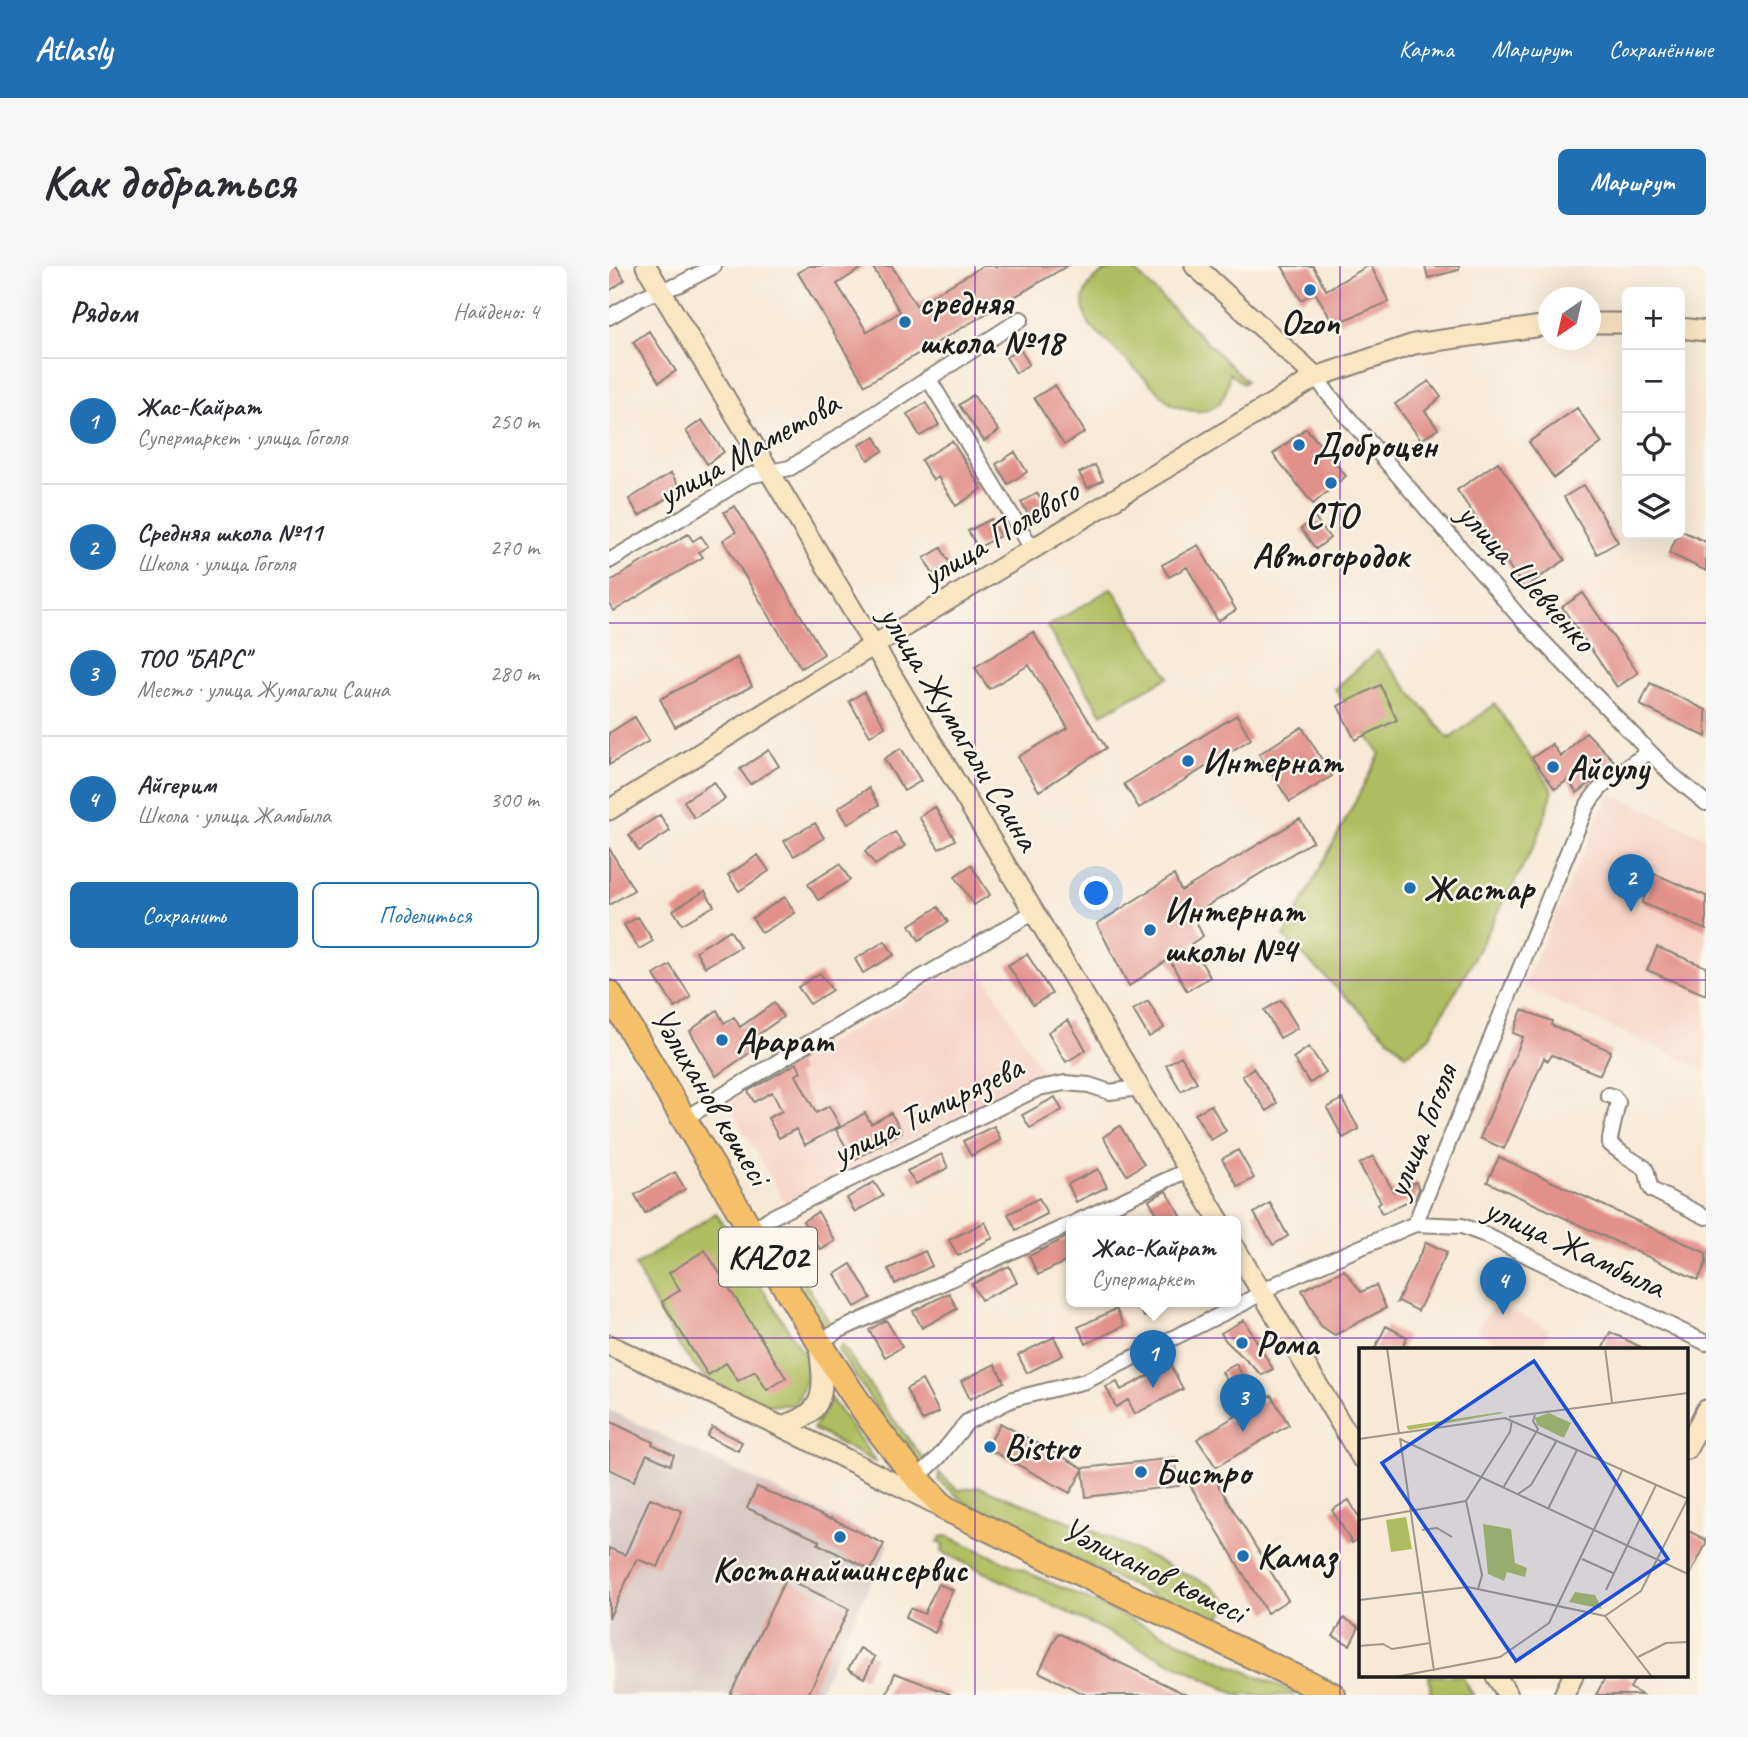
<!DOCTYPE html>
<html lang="ru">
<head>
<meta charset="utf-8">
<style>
	body { margin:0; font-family:Caveat,sans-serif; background:#f7f7f7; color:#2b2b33 }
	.controls { position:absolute; right:21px; top:21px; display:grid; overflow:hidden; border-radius:10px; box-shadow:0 7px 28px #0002 }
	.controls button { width:63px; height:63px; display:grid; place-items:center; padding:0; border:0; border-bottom:2px solid #e1e1e2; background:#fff; color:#2b2b33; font:35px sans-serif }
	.compass { position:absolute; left:929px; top:21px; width:63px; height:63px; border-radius:50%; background:#fff; box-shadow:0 7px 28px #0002; rotate:214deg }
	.you { position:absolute; left:488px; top:628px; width:24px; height:24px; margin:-18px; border:5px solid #fff; border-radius:50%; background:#1a73e8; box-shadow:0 0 0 10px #1a73e833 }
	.badge { display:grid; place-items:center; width:46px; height:46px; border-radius:50%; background:#1f6fb2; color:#fff; font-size:23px; font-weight:700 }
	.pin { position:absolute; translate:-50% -58px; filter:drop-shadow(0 2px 4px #0008) }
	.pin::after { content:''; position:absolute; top:37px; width:24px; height:21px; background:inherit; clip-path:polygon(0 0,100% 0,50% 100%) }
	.popup { position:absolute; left:457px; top:950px; width:175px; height:91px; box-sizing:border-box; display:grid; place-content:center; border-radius:10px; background:#fff; filter:drop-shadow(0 2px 5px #0005); font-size:23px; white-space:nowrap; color:#7c7c81 }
	.popup b { font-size:26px; color:#2b2b33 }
	.popup::after { content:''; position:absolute; left:50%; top:100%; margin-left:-14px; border:14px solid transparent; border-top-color:#fff }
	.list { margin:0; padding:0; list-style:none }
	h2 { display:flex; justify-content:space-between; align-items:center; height:91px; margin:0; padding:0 28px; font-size:30px }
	h2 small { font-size:23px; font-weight:400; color:#7c7c81 }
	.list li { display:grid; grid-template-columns:46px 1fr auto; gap:21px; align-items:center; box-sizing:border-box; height:126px; padding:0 28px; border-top:2px solid #e1e1e2 }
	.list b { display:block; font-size:26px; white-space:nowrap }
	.list p { margin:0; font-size:23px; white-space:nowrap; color:#7c7c81 }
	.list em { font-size:23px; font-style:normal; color:#7c7c81 }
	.actions { display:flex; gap:14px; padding:21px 28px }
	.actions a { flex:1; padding:16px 0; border:2px solid #1f6fb2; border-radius:10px; text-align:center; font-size:24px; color:#1f6fb2 }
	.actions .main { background:#1f6fb2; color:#fff }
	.icon { flex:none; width:38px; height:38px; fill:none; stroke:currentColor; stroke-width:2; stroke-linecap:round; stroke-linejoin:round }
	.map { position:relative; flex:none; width:1097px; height:1429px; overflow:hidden; border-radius:10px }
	header { display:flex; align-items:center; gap:42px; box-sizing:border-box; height:98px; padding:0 35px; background:#1f6fb2; color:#fff }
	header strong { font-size:33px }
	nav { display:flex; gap:38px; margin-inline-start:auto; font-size:24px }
	.intro { display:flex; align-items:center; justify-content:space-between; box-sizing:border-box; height:168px; padding:0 42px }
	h1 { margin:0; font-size:49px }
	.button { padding:18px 32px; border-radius:10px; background:#1f6fb2; color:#fff; font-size:24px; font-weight:700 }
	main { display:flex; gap:42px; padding:0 42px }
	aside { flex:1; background:#fff; border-radius:10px; box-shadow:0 7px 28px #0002 }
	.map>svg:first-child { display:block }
</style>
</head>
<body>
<header>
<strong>Atlasly</strong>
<nav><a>Карта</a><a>Маршрут</a><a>Сохранённые</a></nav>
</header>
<div class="intro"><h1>Как добраться</h1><a class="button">Маршрут</a></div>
<main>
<aside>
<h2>Рядом<small>Найдено: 4</small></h2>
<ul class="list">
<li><span class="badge">1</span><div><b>Жас-Кайрат</b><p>Супермаркет · улица Гоголя</p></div><em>250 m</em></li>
<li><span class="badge">2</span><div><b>Средняя школа №11</b><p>Школа · улица Гоголя</p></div><em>270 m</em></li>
<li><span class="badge">3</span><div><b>ТОО &quot;БАРС&quot;</b><p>Место · улица Жумагали Саина</p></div><em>280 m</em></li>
<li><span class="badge">4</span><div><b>Айгерим</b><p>Школа · улица Жамбыла</p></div><em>300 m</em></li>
</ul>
<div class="actions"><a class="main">Сохранить</a><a>Поделиться</a></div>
</aside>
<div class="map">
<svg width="1097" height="1429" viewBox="0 0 1097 1429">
	<rect width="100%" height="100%" fill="#fbf7ec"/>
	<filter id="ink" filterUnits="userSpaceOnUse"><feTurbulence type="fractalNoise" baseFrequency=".0143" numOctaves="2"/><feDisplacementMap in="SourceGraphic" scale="14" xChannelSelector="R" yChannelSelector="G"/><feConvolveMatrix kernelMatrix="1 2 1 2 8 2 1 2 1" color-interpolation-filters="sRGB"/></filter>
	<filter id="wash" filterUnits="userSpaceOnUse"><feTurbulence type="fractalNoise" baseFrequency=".00686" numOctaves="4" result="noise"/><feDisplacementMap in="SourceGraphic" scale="28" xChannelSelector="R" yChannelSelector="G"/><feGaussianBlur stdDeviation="1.57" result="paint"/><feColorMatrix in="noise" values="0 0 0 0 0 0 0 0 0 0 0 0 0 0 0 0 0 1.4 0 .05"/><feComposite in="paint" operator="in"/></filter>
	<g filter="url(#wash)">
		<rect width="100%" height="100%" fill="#f7e9d5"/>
		<path fill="#f6d2c4" d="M1001,527L1097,571V804L914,721Z
			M366,694L435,808L176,936L118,837L138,824Z
			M884,1035L940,1063L930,1084H903L868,1067Z"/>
		<path fill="#d1bfbe" d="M0,1144L280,1278L208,1429H0Z"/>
		<path fill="#aebd5f" stroke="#656c3e" stroke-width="2" d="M511,0H521L637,115L634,118L620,107C618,145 595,153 562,138L481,59C478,53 474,45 474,38C474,18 494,1 512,2Z
			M503,322L560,411L493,448L438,361Z
			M768,385L840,473L886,438L944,525L928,574L852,716L820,771L797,789L675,671L771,488L726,423Z
			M107,947L203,1102L186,1139C173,1139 142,1140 132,1135C76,1111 53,1049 26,1000Z
			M164,963L223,1061L215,1065L158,971V967Z
			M233,1078L278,1145L317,1196L314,1199L309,1198L295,1183L229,1084Z
			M222,1133L268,1197L204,1163Z
			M330,1207L349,1224L371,1221L485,1265L601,1319L622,1338L607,1354L599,1355L400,1263L357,1237L329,1214Z
			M336,1270L341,1271L689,1429H629L333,1286L334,1279L329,1276L332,1271Z
			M820,1410H853L864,1429H822Z"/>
		<g id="blocks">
			<path fill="#e2918a" d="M0,0H7L16,14L0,25Z
				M200,0H256L228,18L258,66L291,46L263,0H283L307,39L374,0H458L256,119L189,7Z
				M673,0H704L717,24L759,0H762L780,36L725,58L706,26L692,34Z
				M816,0H850V4L819,12Z
				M40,65L67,105L50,116L24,76Z
				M411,83L420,98L407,107L397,91Z
				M820,115L832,131L816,145L829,163L812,174L786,138Z
				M446,119L476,166L455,179L425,132Z
				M364,129L390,165L375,175L350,139Z
				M317,137L330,159L311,170L298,148Z
				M968,142L993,177L945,212L920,176Z
				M93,154L115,186L98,198L77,165Z
				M697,162L737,210L704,238L664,188Z
				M266,171L274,185L259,194L250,179Z
				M343,175L373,223L347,240L329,211L324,214L312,194Z
				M406,186L418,206L399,218L387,198Z
				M889,196L956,294L915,322L848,224Z
				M486,199L494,214L479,222L470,207Z
				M62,207L72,223L30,250L20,233Z
				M975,219L1009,276L988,288L955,231Z
				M428,227L437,241L421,251L412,236Z
				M126,240L215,388L192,402L114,274L127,266L115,246Z
				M706,252L721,272L707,283L692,263Z
				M382,253L391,270L369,282L359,265Z
				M1071,264L1097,276V305L1060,287Z
				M79,268L84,275L92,270L99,280L90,286L94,291L5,345L0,337V316Z
				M589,279L627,344L609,355L578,301L560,311L553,299Z
				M332,282L341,298L324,308L315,292Z
				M974,327L1029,407L1008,421L953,341Z
				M424,366L497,482L430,525L409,491L459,462L420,399L380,423L366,401Z
				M128,392L143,420L66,461L51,433Z
				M1041,417L1097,444V471L1031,439Z
				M771,419L788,454L746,474L729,440Z
				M255,426L276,461L261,470L240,435Z
				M628,449L642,473L530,542L515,518Z
				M26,451L40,475L0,499V467Z
				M693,461L723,510L681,536L650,488Z
				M977,466L1005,495L985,514L968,527L959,514L946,523L923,492L943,478L952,491Z
				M292,482L312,515L295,525L275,493Z
				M160,484L170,500L141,518L131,503Z
				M105,516L116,533L85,552L75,535Z
				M260,522L270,539L239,558L229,542Z
				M326,541L346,574L330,583L310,551Z
				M51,549L61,565L30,585L20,569Z
				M691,553L704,575L584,649L594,670L582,678L601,711L578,725L560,693L520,720L488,658L565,609L572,625Z
				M206,557L215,572L185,590L175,575Z
				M286,566L296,580L266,599L256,585Z
				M0,582L25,624L0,639Z
				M149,589L160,605L130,625L119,609Z
				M231,598L241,614L209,634L199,618Z
				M362,599L381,629L365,639L346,610Z
				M1046,608L1097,630V664L1033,637Z
				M96,625L105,640L73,658L64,644Z
				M176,631L186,647L153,667L143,652Z
				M329,641L339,656L310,674L301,659Z
				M29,651L44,675L30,683L15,659Z
				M121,664L131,681L96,701L87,685Z
				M276,675L285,689L254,707L246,693Z
				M1048,681L1097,701V729L1038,704Z
				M418,688L443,728L424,739L399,699Z
				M61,699L82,731L66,742L45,709Z
				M211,707L223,724L201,738L189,721Z
				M672,734L689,762L671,772L655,744Z
				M539,735L555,762L540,771L524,744Z
				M165,737L174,751L140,775L145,784L107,810L81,765L108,744L115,757L125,751L131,761Z
				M913,744L943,755L942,759L1002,785L991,809L943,789L939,795L935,792L895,883L871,872L914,771L904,767Z
				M459,754L477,784L457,796L439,766Z
				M700,781L717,806L701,817L684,792Z
				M572,790L588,816L572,825L557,799Z
				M188,797L192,806L187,809L207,847L220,840L231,860L196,879L187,863L170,872L159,852L173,845L163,826L145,836L139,825Z
				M644,802L668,837L658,845L633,810Z
				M446,831L453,844L421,862L413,849Z
				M733,833L750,863L734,872L718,842Z
				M602,839L617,865L602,874L586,848Z
				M256,847L262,858L282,847L293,866L245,894L227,864Z
				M385,860L392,874L362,890L354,875Z
				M511,860L535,898L518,909L494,871Z
				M629,884L645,912L629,921L613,893Z
				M333,888L339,902L307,918L298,905Z
				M764,890L785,926L807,916L810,923L806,933L801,935V934L773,948L768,938L772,936L750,898Z
				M890,891L1097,987V997L1089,1014L878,916Z
				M489,903L498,921L467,936L459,918Z
				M66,906L76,923L36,947L26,929Z
				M265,916L274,930L246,946L238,932Z
				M557,925L576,956H553L540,934Z
				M430,932L438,948L407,964L399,948Z
				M661,937L679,970L664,979L645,947Z
				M209,946L226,975L212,984L194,955Z
				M376,956L384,972L349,990L340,974Z
				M462,969V993L429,1009L420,990Z
				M817,976L838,986L809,1045L790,1035L788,1036Z
				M96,984L177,1112L158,1124L146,1105L129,1115L117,1097L99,1109L53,1036L71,1024L60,1007Z
				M316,985L323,1000L286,1018L279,1003Z
				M242,998L262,1032L246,1041L226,1008Z
				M400,1000L408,1017L372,1034L363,1018Z
				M735,1004L752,1026L767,1019L777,1042L726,1069L712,1060L693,1024Z
				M340,1027L348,1043L313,1062L304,1045Z
				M528,1036H564L535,1051Z
				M507,1043L515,1060L477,1078L469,1061Z
				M277,1054L293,1081L276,1091L260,1064Z
				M635,1054L664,1103L653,1109L617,1075L612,1067Z
				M777,1060L798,1071L792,1084H765Z
				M1001,1066L1038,1084H993Z
				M445,1071L454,1089L418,1107L409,1089Z
				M386,1098L395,1116L361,1133L352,1115Z
				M561,1098L574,1123L526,1148L519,1134L507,1141L497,1121L508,1116L512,1124Z
				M627,1098L649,1137L662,1129L680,1159L607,1201L588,1173L635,1145L613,1106Z
				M313,1114L330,1146L313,1155L297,1123Z
				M0,1155L44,1176L43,1178L65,1189L61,1199L38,1188L25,1215L0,1203Z
				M391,1157L474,1202L566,1192L570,1220L477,1231L474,1204L461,1227L378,1182Z
				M103,1161L133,1176L129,1185L98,1170Z
				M602,1207L679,1334L658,1347L581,1219Z
				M148,1221L221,1253L222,1252L275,1278L262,1304L209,1278L211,1275L138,1242Z
				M41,1232L73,1245L49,1301L28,1293L0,1352V1282L16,1289Z
				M740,1234L752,1255V1271L743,1277L723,1244Z
				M1078,1264L1097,1274V1278L1078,1315Z
				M177,1312L240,1343L199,1429H121Z
				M329,1318L344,1324L329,1355L331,1356L326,1367L296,1352L301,1342L315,1348Z
				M735,1352L750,1361L741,1379L724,1370Z
				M449,1367L578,1429H477L430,1406Z
				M251,1382L266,1391L255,1412L239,1403Z
				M286,1407L341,1428L340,1429H277Z
				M997,1410H1016L1025,1415L1021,1422L1033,1429H987Z"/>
		</g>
	</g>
	<g filter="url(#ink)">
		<use href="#blocks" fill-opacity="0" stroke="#8a8278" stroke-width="2"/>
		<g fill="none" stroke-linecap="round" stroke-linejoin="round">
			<g stroke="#8a8278" stroke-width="18">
				<path id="street" d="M0,51L32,32L51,24L69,19L105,0
					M707,111L720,129L913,354L1063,509L1097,537
					M319,112L424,284
					M0,295L89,242L139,210L181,202L412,53
					M999,829L1005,831L1009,836L1001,873V878L1014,888L1036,902C1040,907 1038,916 1043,924L1097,951
					M75,853L193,781L425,646
					M467,956L579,904
					M806,958L853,960L874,968L1097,1077
					M142,965L161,952L430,822L456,817L480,819L501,826L529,822
					M210,1076L231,1064L462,958
					M307,1213L329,1192L358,1156L404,1133L477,1115L633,1038L669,1017L806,958L976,544C989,517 1016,503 1040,486"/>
			</g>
			<g stroke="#8a8278" stroke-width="23">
				<path id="secondary" d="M37,0L611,956
					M586,0L707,111
					M982,57H1018
					M1071,62L1097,65
					M0,544L247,390L707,111L805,78L940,59
					M626,982L752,1191
					M0,1079L171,1160L329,1239
					M171,1160C220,1149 215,1122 210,1080
					M1078,1183L1097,1144
					M887,1410L899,1429
					M955,1429L964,1410"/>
			</g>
			<g stroke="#8a8278" stroke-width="28">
				<path id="highway" d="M0,727C53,817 107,906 161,996C215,1084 263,1169 336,1242L724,1429"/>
			</g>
			<use href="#street" stroke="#fff" stroke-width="14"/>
			<use href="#secondary" stroke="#fbe6c4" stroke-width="19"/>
			<use href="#highway" stroke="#f6c06b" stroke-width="24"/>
		</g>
	</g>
	<path fill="none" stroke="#7b2cbf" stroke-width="2" stroke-opacity="0.55" d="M366,0V1429M731,0V1429M0,357H1097M0,714H1097M0,1072H1097"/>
	<g fill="#1f6fb2" stroke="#fbf7ec" stroke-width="2.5">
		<circle cx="701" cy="24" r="7"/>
		<circle cx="296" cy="56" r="7"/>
		<circle cx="690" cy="179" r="7"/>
		<circle cx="722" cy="217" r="7"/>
		<circle cx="579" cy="495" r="7"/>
		<circle cx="944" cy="501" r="7"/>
		<circle cx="801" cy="622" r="7"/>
		<circle cx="541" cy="664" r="7"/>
		<circle cx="113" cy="774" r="7"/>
		<circle cx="633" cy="1077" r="7"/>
		<circle cx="381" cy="1181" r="7"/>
		<circle cx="532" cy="1206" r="7"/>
		<circle cx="231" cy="1271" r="7"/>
		<circle cx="634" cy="1290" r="7"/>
	</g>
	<g text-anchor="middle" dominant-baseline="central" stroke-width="5" stroke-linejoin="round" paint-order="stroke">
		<rect fill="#fbf7ec" stroke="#5f5e5a" stroke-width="2" x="110" y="961.5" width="98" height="59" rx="5"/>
		<g font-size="33" font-weight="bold" fill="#1c1c1c">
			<text x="159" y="991">KАZ02</text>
		</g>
		<g font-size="35" font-weight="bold" fill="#1c1c1c" stroke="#fbf7ec" text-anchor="start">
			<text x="310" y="36">средняя<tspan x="310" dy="40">школа №18</tspan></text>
			<text x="701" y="56" text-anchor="middle">Ozon</text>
			<text x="704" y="179">Доброцен</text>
			<text x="722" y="249" text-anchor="middle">СТО<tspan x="722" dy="40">Автогородок</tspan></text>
			<text x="593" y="495">Интернат</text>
			<text x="958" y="501">Айсулу</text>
			<text x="815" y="622">Жастар</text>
			<text x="555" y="644">Интернат<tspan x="555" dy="40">школы №4</tspan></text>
			<text x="127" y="774">Арарат</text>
			<text x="647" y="1077">Рома</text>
			<text x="395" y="1181">Bistro</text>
			<text x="546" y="1206">Бистро</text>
			<text x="648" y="1290">Камаз</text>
			<text x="231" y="1303" text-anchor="middle">Костанайшинсервис</text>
		</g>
		<g font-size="35" fill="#1c1c1c" stroke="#fbf7ec">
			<text transform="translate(139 183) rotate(-29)">улица Маметова</text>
			<text transform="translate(391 267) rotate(-31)">улица Полевого</text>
			<text transform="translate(918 311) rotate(48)">улица Шевченко</text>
			<text transform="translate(351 462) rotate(59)">улица Жумагали Саина</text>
			<text transform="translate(102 830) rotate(59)">Уәлиханов көшесі</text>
			<text transform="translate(318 844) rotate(-26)">улица Тимирязева</text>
			<text transform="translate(812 865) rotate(-68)">улица Гоголя</text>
			<text transform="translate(966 981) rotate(25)">улица Жамбыла</text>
			<text transform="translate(545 1304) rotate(26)">Уәлиханов көшесі</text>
		</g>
	</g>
	<g transform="translate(750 1082)">
		<rect width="329" height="329" fill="#f7e9d5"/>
		<path d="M144,65L50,82L47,78L142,64ZM190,65L212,75L205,90L178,77L176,70ZM47,169L53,201L32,204L27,172ZM124,176L152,181L156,215L168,220L166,229L148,224L145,233L129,226ZM216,244L236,247L243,261L210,254Z" fill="#aebd5f"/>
		<path fill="none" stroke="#9f978b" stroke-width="2" d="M28,0L40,86M246,0L253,54M150,69L329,45M41,90L75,323M0,91L146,70L329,151M41,91L329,226M144,140L179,81L174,73L176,67M159,146L172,137L198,92M189,161L218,102M0,172L107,153M63,182L78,180L93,189M223,211L254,225M119,241L123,227L107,153L151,84L153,72M247,242L297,137M0,252L109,239L246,268L293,329M246,268L282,243L328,152M0,298L24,296L33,301L71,295M279,309L307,295L329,294M36,329L141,309L190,275L264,121"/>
		<path fill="#1d4ed8" fill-opacity="0.15" stroke="#1d4ed8" stroke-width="3.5" d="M175,13L309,211L157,313L23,115Z"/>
		<rect width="329" height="329" fill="none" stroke="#1c1c1c" stroke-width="3.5"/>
	</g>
</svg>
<div class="controls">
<button>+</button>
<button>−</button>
<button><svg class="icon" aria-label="locate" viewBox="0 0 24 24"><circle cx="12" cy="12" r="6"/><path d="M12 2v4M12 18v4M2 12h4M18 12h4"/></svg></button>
<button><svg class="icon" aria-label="layers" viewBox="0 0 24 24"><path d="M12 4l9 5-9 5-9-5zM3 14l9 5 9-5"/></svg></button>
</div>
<svg class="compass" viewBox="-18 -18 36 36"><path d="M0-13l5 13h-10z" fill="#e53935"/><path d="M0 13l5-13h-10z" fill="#7c7c81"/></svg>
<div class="you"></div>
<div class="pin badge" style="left:544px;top:1122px">1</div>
<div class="popup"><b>Жас-Кайрат</b>Супермаркет</div>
<div class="pin badge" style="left:1022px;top:646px">2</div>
<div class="pin badge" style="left:634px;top:1166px">3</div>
<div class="pin badge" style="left:894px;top:1049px">4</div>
</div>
</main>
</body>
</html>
